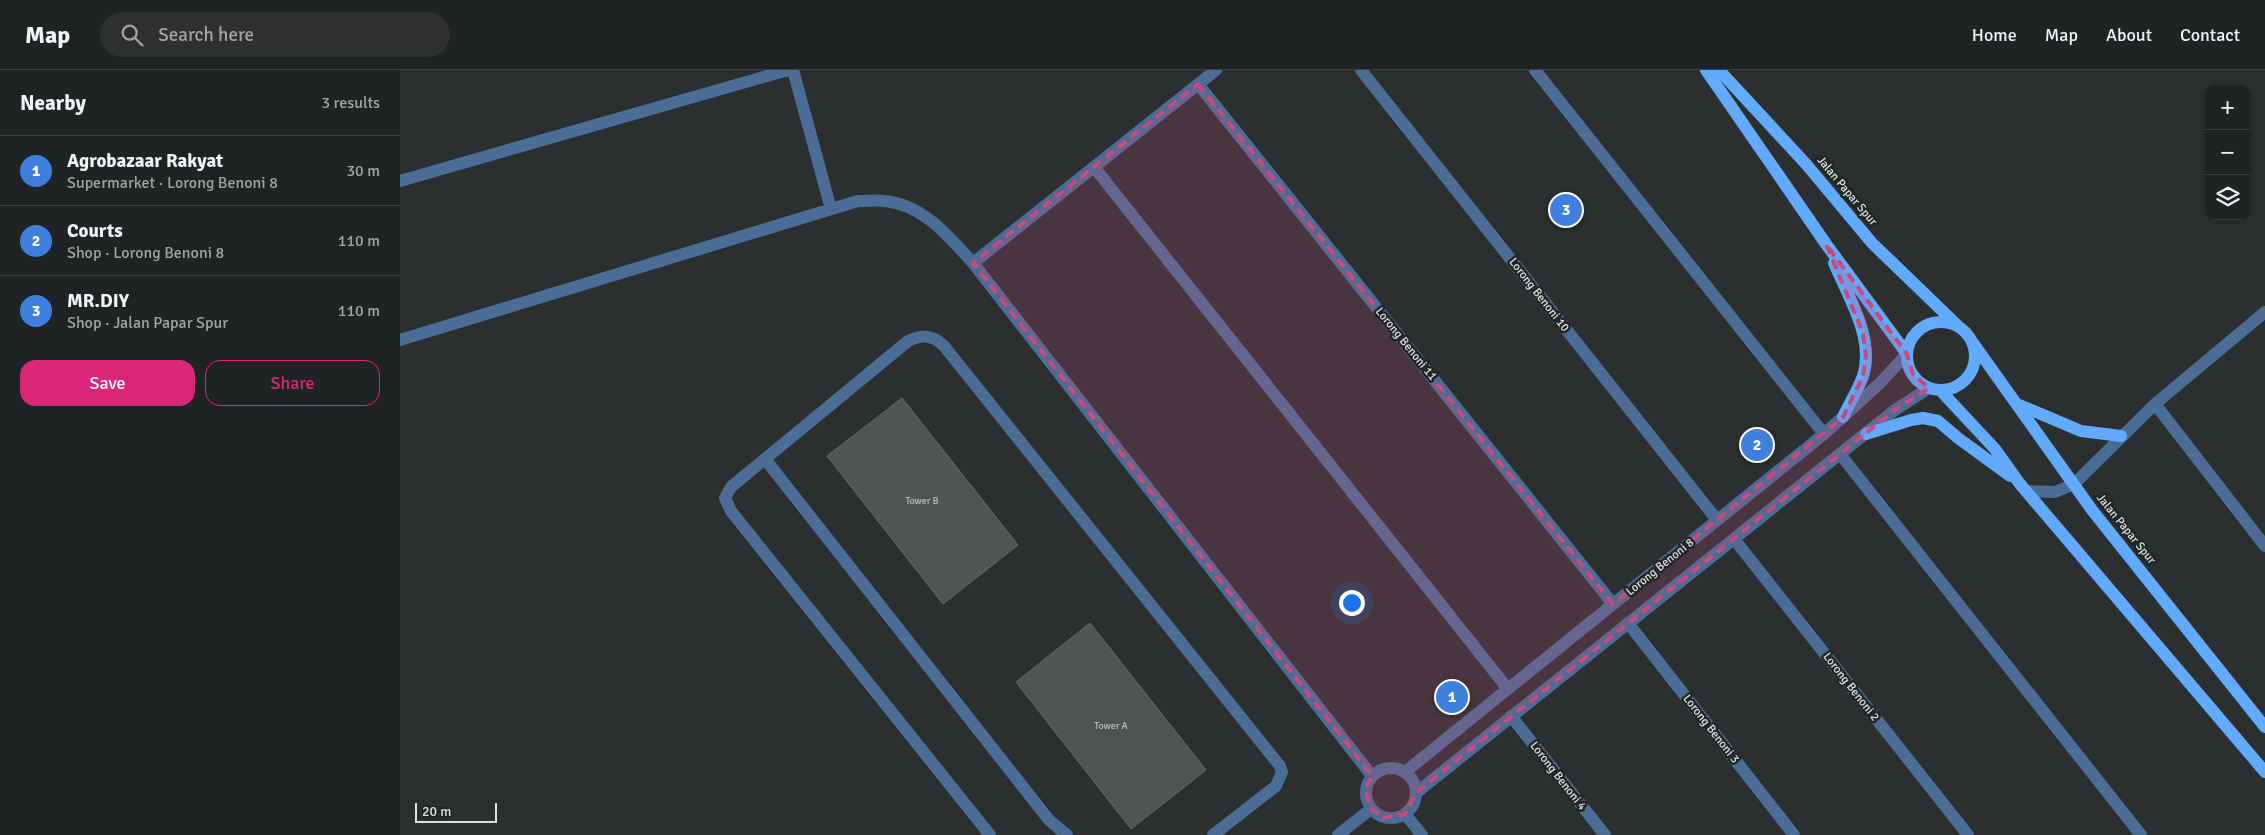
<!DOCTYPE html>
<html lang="en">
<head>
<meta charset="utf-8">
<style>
	body { margin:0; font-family:Signika,sans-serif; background:#2d2f31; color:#f1f3f6 }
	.controls { position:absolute; right:15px; top:15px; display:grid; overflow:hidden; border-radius:10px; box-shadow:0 2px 8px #0003 }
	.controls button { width:45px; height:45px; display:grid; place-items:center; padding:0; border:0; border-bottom:1px solid #3d4041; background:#202324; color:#f1f3f6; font:25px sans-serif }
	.scale { position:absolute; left:15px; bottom:12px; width:82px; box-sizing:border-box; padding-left:5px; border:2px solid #dee1e2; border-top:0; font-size:14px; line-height:18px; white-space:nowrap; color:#dee1e2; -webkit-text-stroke:4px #222526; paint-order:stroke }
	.you { position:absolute; left:951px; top:532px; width:18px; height:18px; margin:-12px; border:4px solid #fff; border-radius:50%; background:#1a73e8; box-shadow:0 0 0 8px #1a73e833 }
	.badge { display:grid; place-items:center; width:32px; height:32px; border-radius:50%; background:#db2777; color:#fff; font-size:16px; font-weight:700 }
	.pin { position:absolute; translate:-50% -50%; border:2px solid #fff; box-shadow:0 1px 5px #0006 }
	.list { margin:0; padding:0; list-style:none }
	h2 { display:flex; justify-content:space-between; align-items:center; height:65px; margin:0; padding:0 20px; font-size:21px }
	h2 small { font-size:16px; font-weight:400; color:#a2a4a6 }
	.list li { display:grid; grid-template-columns:32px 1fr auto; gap:15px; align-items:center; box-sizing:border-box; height:70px; padding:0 20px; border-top:1px solid #3d4041 }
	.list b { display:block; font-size:19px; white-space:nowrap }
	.list p { margin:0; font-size:16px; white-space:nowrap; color:#a2a4a6 }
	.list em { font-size:16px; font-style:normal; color:#a2a4a6 }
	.actions { display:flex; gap:10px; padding:15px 20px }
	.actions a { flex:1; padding:11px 0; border:1px solid #db2777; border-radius:15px; text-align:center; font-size:18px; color:#db2777 }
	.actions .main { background:#db2777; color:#fff }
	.icon { flex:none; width:28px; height:28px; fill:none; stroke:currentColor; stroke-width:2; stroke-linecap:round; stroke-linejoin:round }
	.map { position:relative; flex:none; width:1865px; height:765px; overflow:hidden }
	header { display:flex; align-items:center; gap:30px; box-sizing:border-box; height:70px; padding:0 25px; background:#202324; border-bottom:1px solid #3d4041 }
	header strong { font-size:24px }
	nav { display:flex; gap:28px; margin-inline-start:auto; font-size:18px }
	.search { width:350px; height:45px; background:#2d2f31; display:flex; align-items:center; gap:12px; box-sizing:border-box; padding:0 18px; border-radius:28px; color:#a2a4a6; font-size:19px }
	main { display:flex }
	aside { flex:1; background:#202324 }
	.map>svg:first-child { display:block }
</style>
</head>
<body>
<header>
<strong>Map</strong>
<div class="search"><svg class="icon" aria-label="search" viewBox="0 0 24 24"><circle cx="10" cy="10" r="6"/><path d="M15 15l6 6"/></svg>Search here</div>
<nav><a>Home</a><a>Map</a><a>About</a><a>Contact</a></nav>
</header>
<main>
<aside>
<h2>Nearby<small>3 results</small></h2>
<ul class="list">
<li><span class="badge" style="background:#3f7fe0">1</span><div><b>Agrobazaar Rakyat</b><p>Supermarket · Lorong Benoni 8</p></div><em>30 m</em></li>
<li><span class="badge" style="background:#3f7fe0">2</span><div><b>Courts</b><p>Shop · Lorong Benoni 8</p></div><em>110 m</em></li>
<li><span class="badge" style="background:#3f7fe0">3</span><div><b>MR.DIY</b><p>Shop · Jalan Papar Spur</p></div><em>110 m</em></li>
</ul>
<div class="actions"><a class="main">Save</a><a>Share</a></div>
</aside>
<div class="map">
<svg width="1865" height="765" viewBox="0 0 1865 765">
	<rect width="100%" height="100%" fill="#2b2f30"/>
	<path fill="#505454" stroke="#656a69" d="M502,328L618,475L543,534L427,386Z
		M690,553L806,700L731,759L616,612Z"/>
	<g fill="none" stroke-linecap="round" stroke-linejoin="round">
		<path stroke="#4b6d95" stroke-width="12" d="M393,0L431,139
			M961,0L1317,450
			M1135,0L1424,364
			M798,14L1213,534
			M694,97L1108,619
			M0,111L388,0
			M573,193L816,0
			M0,270L458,131C467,131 477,130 485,131C524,135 549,167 573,193L972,706
			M1755,334L1865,476
			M1440,384L1741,765
			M365,389L649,750L667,765
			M1628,421L1655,422L1674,414L1755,334L1865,242
			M1334,469L1568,765
			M1228,553L1394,765
			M1111,646L1205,765
			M966 723a25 25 0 1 1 50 0a25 25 0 1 1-50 0Z
			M1005,702L1424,364L1479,314L1507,284
			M1016,723L1495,340L1529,318
			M1005,744L1022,765
			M590,765L331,441L325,428L331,417L508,271C522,264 533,265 544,276L880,696L882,702L876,716L813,765
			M938,765L971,739"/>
		<path stroke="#61aafd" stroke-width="12" d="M1306,0L1426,174L1507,284
			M1319,0L1406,94L1472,173L1558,256
			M1434,193C1448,226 1475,269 1463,306C1458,320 1449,334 1443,347
			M1507 286a34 34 0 1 1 68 0a34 34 0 1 1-68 0Z
			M1573,273L1692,440L1865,657
			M1540,320L1595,379L1620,414L1865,702
			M1617,334L1681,361L1721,366
			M1466,364L1511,350L1523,348L1538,351L1558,368L1610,406"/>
	</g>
	<path fill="#c94a7d" fill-opacity="0.2" stroke="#c94a7d" stroke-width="4" stroke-dasharray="10 6" stroke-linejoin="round" d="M798,14L1213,534L1443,347L1463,306L1466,286L1463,263L1426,174L1507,284L1513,304L1529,318L1495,340L1016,723L1005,744L983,748L971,739L965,719L972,706L573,193Z"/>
	<g text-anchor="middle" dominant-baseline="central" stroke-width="5" stroke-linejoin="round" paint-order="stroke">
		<g font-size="10" fill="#babebe">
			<text x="522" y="431">Tower B</text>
			<text x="711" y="656">Tower A</text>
		</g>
		<g font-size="12" fill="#dee1e2" stroke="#222526">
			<text transform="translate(1447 121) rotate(50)">Jalan Papar Spur</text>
			<text transform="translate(1139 225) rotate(52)">Lorong Benoni 10</text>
			<text transform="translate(1006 274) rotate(51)">Lorong Benoni 11</text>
			<text transform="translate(1726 459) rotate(51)">Jalan Papar Spur</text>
			<text transform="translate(1260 497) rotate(-39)">Lorong Benoni 8</text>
			<text transform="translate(1451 617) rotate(52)">Lorong Benoni 2</text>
			<text transform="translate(1311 659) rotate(52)">Lorong Benoni 3</text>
			<text transform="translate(1158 706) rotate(52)">Lorong Benoni 4</text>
		</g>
	</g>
</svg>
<div class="controls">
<button>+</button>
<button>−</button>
<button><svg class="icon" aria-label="layers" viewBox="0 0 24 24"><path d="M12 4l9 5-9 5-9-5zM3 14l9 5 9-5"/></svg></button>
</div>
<div class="scale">20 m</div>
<div class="you"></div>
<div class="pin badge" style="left:1052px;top:627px;background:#3f7fe0">1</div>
<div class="pin badge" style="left:1357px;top:375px;background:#3f7fe0">2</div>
<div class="pin badge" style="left:1166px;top:140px;background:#3f7fe0">3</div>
</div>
</main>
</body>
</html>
